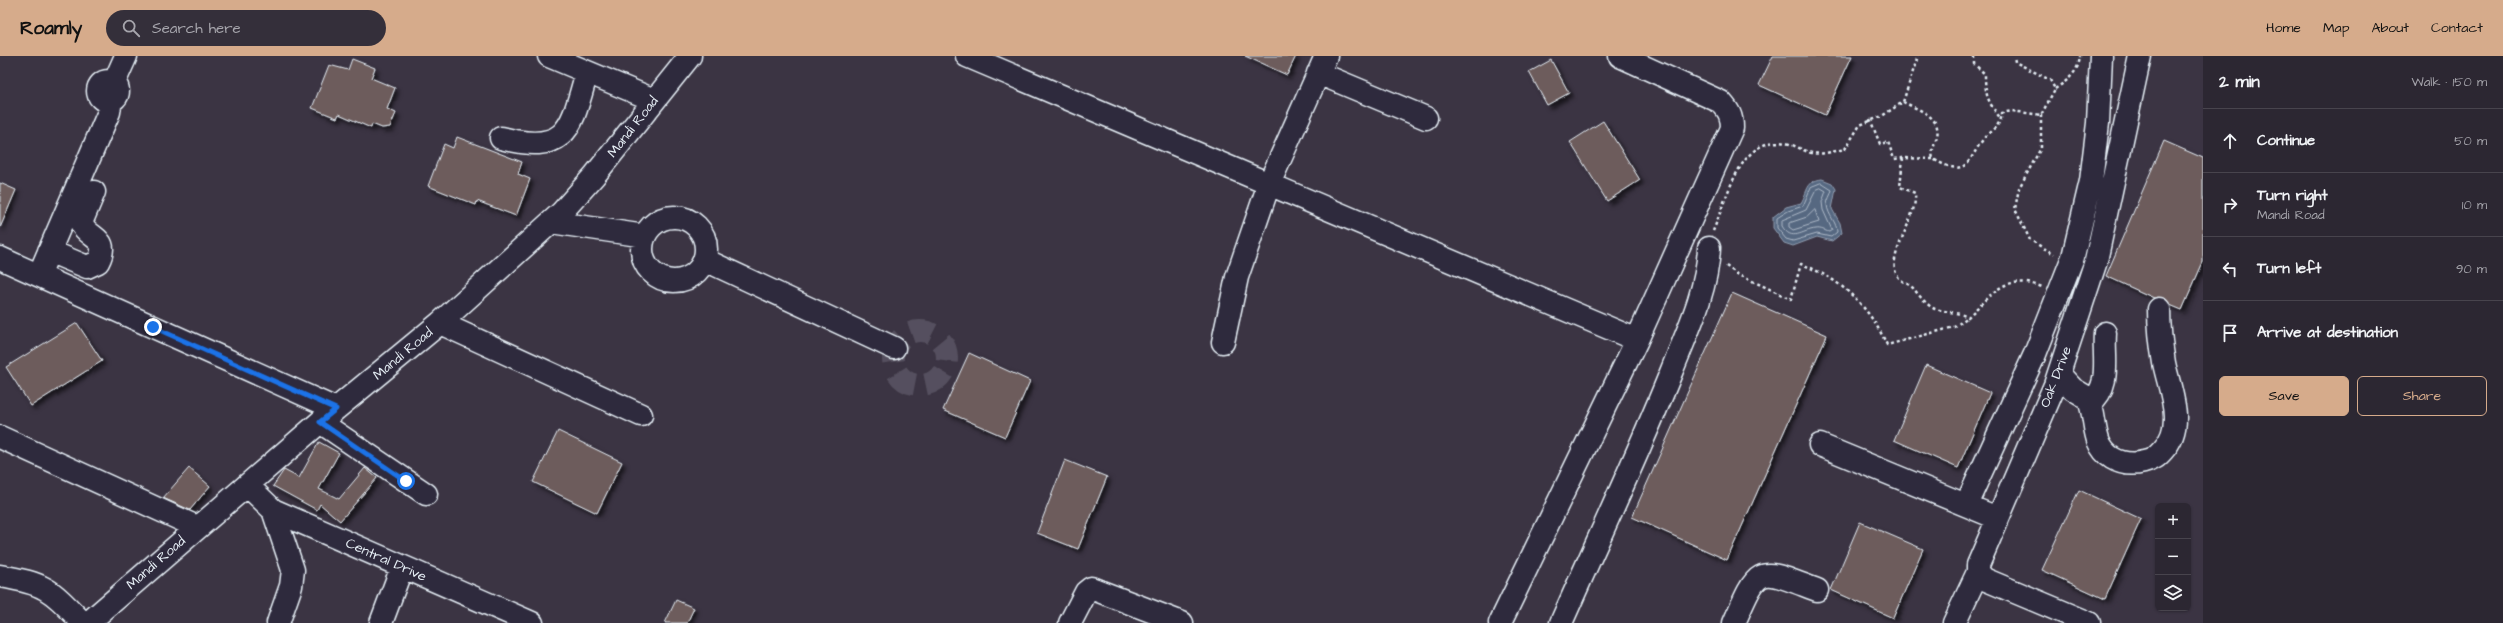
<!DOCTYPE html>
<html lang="en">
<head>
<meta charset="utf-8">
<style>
	body { margin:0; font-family:"Architects Daughter",sans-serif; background:#342f3a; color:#f1f3f6 }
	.controls { position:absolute; right:12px; bottom:12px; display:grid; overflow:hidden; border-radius:6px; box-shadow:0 1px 3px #0004 }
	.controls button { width:36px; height:36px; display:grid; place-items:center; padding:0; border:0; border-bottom:1px solid #48444d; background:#2c2732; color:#f1f3f6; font:20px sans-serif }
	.stop { position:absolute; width:12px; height:12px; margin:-9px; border:3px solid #1a73e8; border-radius:50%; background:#fff }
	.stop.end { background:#1a73e8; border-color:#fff; box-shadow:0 1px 4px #0008 }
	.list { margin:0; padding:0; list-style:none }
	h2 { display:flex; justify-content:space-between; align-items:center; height:52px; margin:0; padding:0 16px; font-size:17px }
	h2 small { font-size:13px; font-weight:400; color:#a6a5ac }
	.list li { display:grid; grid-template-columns:26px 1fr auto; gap:12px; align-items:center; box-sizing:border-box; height:64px; padding:0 16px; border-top:1px solid #48444d }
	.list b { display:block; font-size:15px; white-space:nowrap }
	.list p { margin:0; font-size:13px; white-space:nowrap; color:#a6a5ac }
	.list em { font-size:13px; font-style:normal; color:#a6a5ac }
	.actions { display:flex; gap:8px; padding:12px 16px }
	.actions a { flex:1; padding:9px 0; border:1px solid #d6ab8b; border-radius:6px; text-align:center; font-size:14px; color:#d6ab8b }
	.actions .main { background:#d6ab8b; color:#111 }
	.icon { flex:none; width:22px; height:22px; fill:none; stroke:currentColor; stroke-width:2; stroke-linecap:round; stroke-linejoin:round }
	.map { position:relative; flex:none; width:2203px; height:567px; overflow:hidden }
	header { display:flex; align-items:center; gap:24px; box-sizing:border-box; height:56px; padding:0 20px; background:#d6ab8b; color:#111 }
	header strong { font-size:19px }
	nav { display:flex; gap:22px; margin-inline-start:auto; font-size:14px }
	.search { width:280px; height:36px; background:#342f3a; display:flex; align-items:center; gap:10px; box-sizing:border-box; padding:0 14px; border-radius:22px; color:#a6a5ac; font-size:15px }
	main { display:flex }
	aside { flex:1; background:#2c2732 }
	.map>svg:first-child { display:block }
</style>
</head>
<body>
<header>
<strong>Roamly</strong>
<div class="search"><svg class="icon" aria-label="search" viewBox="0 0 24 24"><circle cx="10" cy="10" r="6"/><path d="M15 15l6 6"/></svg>Search here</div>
<nav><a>Home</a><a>Map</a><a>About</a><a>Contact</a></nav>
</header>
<main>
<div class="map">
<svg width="2203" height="567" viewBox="0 0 2203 567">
	<defs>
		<filter id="shadow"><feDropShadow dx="3.5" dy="3.5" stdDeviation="2" flood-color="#0009"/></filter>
	</defs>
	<rect width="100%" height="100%" fill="#3b3443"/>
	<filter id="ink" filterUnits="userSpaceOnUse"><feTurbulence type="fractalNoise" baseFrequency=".025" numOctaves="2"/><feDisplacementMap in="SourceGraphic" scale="8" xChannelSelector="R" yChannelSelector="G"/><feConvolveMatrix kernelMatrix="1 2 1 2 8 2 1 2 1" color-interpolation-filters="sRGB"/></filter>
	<g filter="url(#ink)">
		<path fill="#566781" stroke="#909eb1" d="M1822,123L1832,127L1836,133L1832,153L1840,167L1842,177L1832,185L1817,181L1793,190L1784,187L1773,172V161L1786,151L1801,147C1808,135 1806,125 1822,123Z"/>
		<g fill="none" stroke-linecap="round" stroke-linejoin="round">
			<path stroke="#aebac8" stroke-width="1" d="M1821,127L1832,134C1831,139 1827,144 1827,149C1828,160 1837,166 1837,176L1831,181L1817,178L1793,185L1786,183L1777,172V162L1788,155L1803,150L1811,131Z
				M1821,132L1826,135L1822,146L1823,154L1832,174L1829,176C1825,175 1821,172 1816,173C1802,174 1792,187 1782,170V164L1806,154L1816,134Z
				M1815,154L1819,166L1793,174L1789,171V167L1807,161Z"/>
		</g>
		<path fill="#6d5b5b" stroke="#e8f1f8" filter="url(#shadow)" d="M1245,0H1296L1287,19Z
			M1773,0H1852L1825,59L1759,29Z
			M352,3L375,12L371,22L395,32L387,53L396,57L390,71L382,72L372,68L371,72L339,58L337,62L312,52L329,9L348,14Z
			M1551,4L1569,37L1547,49L1529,16Z
			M1603,65L1640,124L1607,145L1570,86Z
			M457,81L522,106L518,118L530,123L516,160L477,145L476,149L428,130L444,88L453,92Z
			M2164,85L2203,102V206L2182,254L2170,249L2165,242H2154L2106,220Z
			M0,127L16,134L0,172Z
			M1732,237L1827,279L1727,504L1632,461Z
			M77,267L102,305L31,350L6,311Z
			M969,297L1030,325L1005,381L943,354Z
			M1926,309L1990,337L1958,412L1894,384Z
			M558,375L622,406L597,457L533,426Z
			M319,386L339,397L319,433L339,443L365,412L377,422L340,465L320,448L317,454L273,430L284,414L299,422Z
			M1065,404L1107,421L1078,493L1037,477Z
			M189,412L210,430L190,454L163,442Z
			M2079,434L2141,463L2105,543L2042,514Z
			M1860,466L1923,493L1893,562L1831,534Z
			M676,544L694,552L687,567H665Z"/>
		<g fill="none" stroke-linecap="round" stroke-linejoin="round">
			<path stroke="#55505e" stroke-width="22" stroke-dasharray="22 11" stroke-linecap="butt" d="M893 302a27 27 0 1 1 54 0a27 27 0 1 1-54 0Z"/>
			<g stroke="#e8f1f8" stroke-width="25">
				<path id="minor" d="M549,0L654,44
					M967,0L1637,284
					M1318,17L1426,62
					M98 35a10 10 0 1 1 20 0a10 10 0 1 1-20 0Z
					M114,27L126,0
					M501,82C569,99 571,72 587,16
					M642 193a32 32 0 1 1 64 0a32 32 0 1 1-64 0Z
					M551,166L645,180
					M49,195L87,211L98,206C111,181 89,184 81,167L94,136
					M0,202L336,353
					M705,204L894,292
					M39,219L109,56L111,44
					M440,267L641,359
					M1223,286L1237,221L1269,128L1326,0
					M2059,318L2073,333L2088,342C2098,362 2090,388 2112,402C2122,408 2132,409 2144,406C2153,404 2157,401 2163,394C2186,369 2170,336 2164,307C2161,289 2159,271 2159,253
					M2090,347C2112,330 2103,302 2105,277
					M320,366L426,438
					M0,381L197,471
					M1820,389L1997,462
					M247,429L273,454L532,567
					M1966,449L2035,298L2073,201L2091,125L2098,67L2101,0
					M273,454L293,514L291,530L278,567
					M0,520C47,528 50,533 83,567
					M88,567L320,366L440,267L561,157L594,120L690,0
					M381,567L402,511
					M1070,567L1086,536L1091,532L1182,567
					M1500,567L1637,284L1732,72C1732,60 1729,55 1721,46L1620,0
					M1561,567C1598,483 1638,399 1672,314C1688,274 1707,235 1709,192
					M1734,567C1760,507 1758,512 1817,534
					M1954,567L1978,516
					M2089,567L1984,523L1978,516V509L2055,329L2096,205L2140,0"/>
			</g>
			<path stroke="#e8f1f8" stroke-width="2.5" stroke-dasharray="3 3" stroke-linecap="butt" d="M1974,0V8L1985,18C1985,40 1988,46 2001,63
				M2055,33C2067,25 2079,16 2080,0
				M1903,46C1919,54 1944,61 1936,84C1934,91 1931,95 1933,103C1970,124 1967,103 1985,81C1992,73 2001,70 2002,57L2012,55L2041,59L2055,33L2050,24L2015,6L2014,0
				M2041,59V92L2019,132L2015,153L2030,184L2054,198
				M1870,63L1880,88L1888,86L1894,103L1903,102
				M1933,103L1903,102L1900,131L1915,137C1918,165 1881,204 1900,223C1904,227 1909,228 1913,232C1919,239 1926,249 1935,253C1946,256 1957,256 1968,261C1993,237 2004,217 2042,231
				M1713,175C1727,143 1740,78 1786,87C1795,89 1803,95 1812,97C1822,99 1835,95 1845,93L1860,69L1882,60L1903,46L1918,0
				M1726,210L1737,218L1791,243L1801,208C1841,223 1869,250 1887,289L1954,271L1968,261"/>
			<use href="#minor" stroke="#2f2a3d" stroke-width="22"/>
		</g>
	</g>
	<g fill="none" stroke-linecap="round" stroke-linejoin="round" filter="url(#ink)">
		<path stroke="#1a73e8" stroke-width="5" d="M153,271L336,353L320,366L406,425"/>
	</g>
	<g text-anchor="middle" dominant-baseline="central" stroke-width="3" stroke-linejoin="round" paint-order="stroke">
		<g font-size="14" fill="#e8f1f8" stroke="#2f2a3d">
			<text transform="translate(633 71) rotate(-52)">Mandi Road</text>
			<text transform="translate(403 298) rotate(-40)">Mandi Road</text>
			<text transform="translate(2056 321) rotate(-69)">Oak Drive</text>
			<text transform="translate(386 504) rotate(24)">Central Drive</text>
			<text transform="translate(156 507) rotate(-41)">Mandi Road</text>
		</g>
	</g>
</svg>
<div class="controls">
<button>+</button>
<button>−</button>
<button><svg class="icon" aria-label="layers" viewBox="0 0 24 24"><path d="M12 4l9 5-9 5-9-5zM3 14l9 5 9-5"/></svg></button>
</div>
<div class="stop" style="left:406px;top:425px"></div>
<div class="stop end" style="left:153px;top:271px"></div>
</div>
<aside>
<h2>2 min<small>Walk · 150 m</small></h2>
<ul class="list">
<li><svg class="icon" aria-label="ahead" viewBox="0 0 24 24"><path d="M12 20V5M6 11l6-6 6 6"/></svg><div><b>Continue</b></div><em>50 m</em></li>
<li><svg class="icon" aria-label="right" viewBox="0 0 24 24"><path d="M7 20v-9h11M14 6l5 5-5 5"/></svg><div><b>Turn right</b><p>Mandi Road</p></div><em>10 m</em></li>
<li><svg class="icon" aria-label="left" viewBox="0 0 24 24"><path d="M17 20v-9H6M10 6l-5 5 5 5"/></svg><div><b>Turn left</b></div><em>90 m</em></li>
<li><svg class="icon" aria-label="arrive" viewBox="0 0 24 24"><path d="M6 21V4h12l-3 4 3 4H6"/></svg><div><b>Arrive at destination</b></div></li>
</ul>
<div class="actions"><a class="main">Save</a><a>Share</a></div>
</aside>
</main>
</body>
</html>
